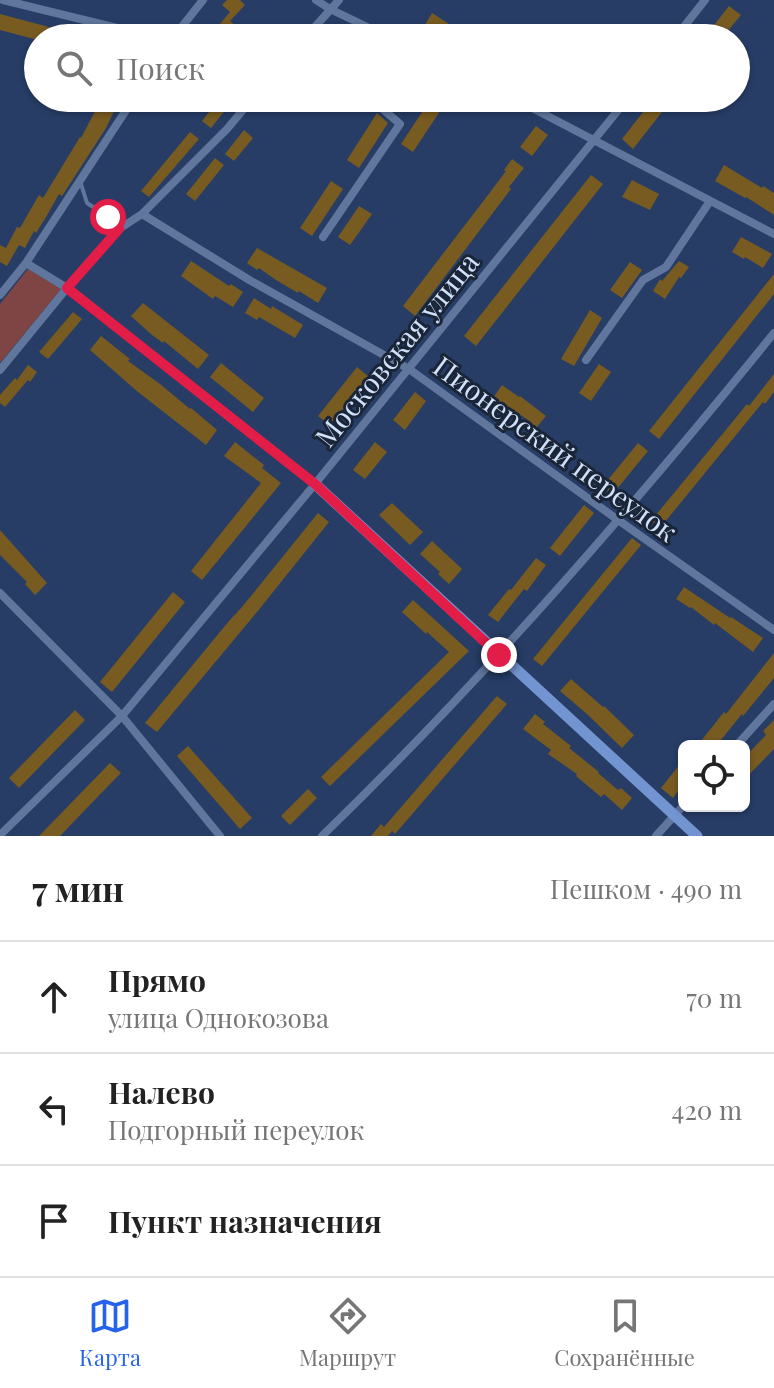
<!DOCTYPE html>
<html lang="ru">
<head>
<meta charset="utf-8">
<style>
	body { margin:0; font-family:"Playfair Display",serif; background:#f2f2f2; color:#222 }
	.controls { position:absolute; right:24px; bottom:24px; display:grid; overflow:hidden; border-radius:12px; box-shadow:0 2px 6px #0004 }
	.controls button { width:72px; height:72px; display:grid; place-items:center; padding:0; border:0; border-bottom:2px solid #e0e0e0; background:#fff; color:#222; font:40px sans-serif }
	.stop { position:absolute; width:24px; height:24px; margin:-18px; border:6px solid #e11d48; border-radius:50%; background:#fff }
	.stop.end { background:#e11d48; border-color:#fff; box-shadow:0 2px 8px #0008 }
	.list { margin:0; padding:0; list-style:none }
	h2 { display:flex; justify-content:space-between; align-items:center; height:104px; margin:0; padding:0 32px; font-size:34px }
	h2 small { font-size:26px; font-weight:400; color:#767676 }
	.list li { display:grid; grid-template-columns:52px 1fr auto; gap:24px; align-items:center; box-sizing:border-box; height:112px; padding:0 32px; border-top:2px solid #e0e0e0 }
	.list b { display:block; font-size:30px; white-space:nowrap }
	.list p { margin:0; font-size:26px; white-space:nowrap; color:#767676 }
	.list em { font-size:26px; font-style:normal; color:#767676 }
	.icon { flex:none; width:44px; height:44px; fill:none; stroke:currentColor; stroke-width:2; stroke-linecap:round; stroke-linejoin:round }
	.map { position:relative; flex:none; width:774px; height:836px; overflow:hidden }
	.search { position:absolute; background:#fff; box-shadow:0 2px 6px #0004; left:24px; right:24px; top:24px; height:88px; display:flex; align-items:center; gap:20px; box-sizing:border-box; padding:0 28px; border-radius:44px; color:#767676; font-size:30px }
	.sheet { height:440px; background:#fff }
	nav { display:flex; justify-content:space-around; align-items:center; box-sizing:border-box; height:112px; border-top:2px solid #e0e0e0; background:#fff; font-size:22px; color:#767676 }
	nav a { display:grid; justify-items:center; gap:4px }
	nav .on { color:#2563eb }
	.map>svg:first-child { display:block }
</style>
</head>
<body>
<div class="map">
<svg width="774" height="836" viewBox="0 0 774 836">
	<rect width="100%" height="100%" fill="#273d66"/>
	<path fill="#7f4544" d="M28,269L61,289L0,363V304Z"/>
	<path fill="#785b21" d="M227,0H240L245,5L230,21L238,28L230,38L222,34L220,37L222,38H196L207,25L214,31L230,12L222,5Z
		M729,6L741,15L722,38H704Z
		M432,13L460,31L456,38H440L423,28Z
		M0,14L60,30V27L75,32L73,38H38V40L0,30Z
		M102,98L117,105L106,128L62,196L59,194L46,217L36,233L34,231L25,248L19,245L7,266L0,262V245L6,248L17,227L20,228L39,195L43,198L80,137L81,138Z
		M220,98L230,104L211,128L202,121Z
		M654,98H673L633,149L622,139Z
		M430,100L442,108L413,152L401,144Z
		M377,113L388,123L359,168L347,160Z
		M536,126L548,135L532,156L520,147Z
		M244,130L253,138L234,161L225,154Z
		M190,132L199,139L149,197L141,191Z
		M215,158L224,165L195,201L186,194Z
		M512,159L524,168L509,187L511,189L415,316L403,306L491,191L506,171L504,170Z
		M724,165L762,188L763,186L774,193V215L746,197L745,198L715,181Z
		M591,175L603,184L476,346L464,336Z
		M632,180L659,194L650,210L622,197Z
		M331,181L343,189L312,236L300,228Z
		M359,206L372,214L350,245L338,237Z
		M741,237L772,254L763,268L745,257L744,259L732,252Z
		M257,248L327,288L318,303L299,291L298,293L276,280L259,268L257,270L247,263Z
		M191,261L229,286L231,284L243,292L233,307L215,296L213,299L181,276Z
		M679,261L689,267L681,278L679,277L665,299L653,291L660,279L662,281Z
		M630,262L642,270L622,298L610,290Z
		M774,274V294L659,439L649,431Z
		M254,298L271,309L272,306L303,325L295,338L259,317L257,320L245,313Z
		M143,303L209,355L198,369L164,341L163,343L152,335L131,316Z
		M590,310L602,318L574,366L561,359Z
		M73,312L82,319L48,359L39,352Z
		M101,336L130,359L128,361L160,384L190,409L191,408L217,430L206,445L138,392L90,350Z
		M221,363L264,398L253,412L210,377Z
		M599,364L611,372L591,401L579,393Z
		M28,365L37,372L30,382L28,380L5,407L0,403V395L15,378L17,380Z
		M357,367L369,377L330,425L318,416Z
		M774,374V392L765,404L763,402L660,528L651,521L734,420L747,404L749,406Z
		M502,385L519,397L520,396L546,416L537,427L521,415L520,416L493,398Z
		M415,392L426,401L405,430L393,420Z
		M235,442L264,465L262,468L281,483L202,580L191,571L261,483L224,456Z
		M375,442L387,452L365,479L353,470Z
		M638,443L648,451L612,495L602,487Z
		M392,503L423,532L410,545L379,515Z
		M584,505L594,513L560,556L550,548Z
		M318,513L329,522L257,612L157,732L145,723L229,621L242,607Z
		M0,530L47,583L35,595L25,584L27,582L0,555Z
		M632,538L641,545L542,666L533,659Z
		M432,541L462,569L449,584L438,574L440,572L420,554Z
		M536,558L546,565L527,591L524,589L498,622L488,615L509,589L511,590Z
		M684,587L730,618L731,617L763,638L753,652L715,623L714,625L691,607L690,608L676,599Z
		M173,592L185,602L112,692L100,682Z
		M413,600L469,651L330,786L321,777L449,652L427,632L426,634L402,612Z
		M774,653V678L743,716L742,714L716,746H697L724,712L726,714Z
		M571,679L603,707L604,706L634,735L622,748L587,714L560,691Z
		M497,696L507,704L395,834L392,831L388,836H371L381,824L384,827Z
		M75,710L85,720L19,788L9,778Z
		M535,714L545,722L543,724L571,746L569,748L599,772L598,773L618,790L621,788L632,798L622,810L604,794L601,797L576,776L577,774L548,754L551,750L523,729Z
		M774,720V749L744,780V758L766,735L763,731Z
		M188,746L252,818L240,829L177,756Z
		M684,759V783L673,798L661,788Z
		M110,763L121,773L111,783L60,836H39Z
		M308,789L317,798L290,825L281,816Z"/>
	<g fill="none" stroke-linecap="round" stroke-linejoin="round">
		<path stroke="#60769c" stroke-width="4" d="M81,184L87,203L108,217L119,229"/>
		<path stroke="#60769c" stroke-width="8" d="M3,0L158,38
			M316,0L330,9L390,38
			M173,38L203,0
			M305,38L339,0
			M675,38L705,0
			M513,98L774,234
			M142,214L251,281L409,369L618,520L774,630
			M323,237L400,124L370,98
			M26,263L67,288L315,484
			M0,295L26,263L134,98
			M586,360L643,280L666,267L710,201
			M0,370L67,288L119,229L142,214L227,129L253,98
			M0,593L122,716L220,836
			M736,746L774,704
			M0,835L122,716L315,484L628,98
			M322,836C484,679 632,508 774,333
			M656,836L684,805"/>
		<path stroke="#7294d0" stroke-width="11" d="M315,484L697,836"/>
	</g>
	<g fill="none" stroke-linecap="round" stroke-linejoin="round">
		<path stroke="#e11d48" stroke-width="10" d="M108,217L119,229L67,288L315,484L499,655"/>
	</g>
	<g text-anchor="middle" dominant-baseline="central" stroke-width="6" stroke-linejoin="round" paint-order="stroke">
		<g font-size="28" fill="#d2e1fa" stroke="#1a2537">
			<text transform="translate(396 349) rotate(-51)">Московская улица</text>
			<text transform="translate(556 448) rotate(36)">Пионерский переулок</text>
		</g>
	</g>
</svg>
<div class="controls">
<button><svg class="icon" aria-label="locate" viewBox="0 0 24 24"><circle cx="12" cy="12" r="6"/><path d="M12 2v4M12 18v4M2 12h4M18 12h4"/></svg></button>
</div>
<div class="stop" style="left:108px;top:217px"></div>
<div class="stop end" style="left:499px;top:655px"></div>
<div class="search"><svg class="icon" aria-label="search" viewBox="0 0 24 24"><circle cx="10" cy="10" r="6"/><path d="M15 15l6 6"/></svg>Поиск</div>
</div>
<section class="sheet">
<h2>7 мин<small>Пешком · 490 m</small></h2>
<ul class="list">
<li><svg class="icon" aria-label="ahead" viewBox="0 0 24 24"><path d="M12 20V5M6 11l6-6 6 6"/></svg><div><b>Прямо</b><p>улица Однокозова</p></div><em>70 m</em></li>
<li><svg class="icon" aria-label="left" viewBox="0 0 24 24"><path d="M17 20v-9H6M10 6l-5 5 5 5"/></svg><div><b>Налево</b><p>Подгорный переулок</p></div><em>420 m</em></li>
<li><svg class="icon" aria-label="arrive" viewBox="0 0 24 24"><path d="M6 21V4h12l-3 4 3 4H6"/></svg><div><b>Пункт назначения</b></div></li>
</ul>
</section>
<nav>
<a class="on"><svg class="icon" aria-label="map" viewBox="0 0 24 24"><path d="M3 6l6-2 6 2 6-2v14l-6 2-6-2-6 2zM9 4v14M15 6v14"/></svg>Карта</a>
<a><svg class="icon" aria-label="directions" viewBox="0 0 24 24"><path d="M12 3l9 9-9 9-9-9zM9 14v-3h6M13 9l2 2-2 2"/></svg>Маршрут</a>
<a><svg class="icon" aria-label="saved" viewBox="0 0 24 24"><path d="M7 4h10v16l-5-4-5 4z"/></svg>Сохранённые</a>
</nav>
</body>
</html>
